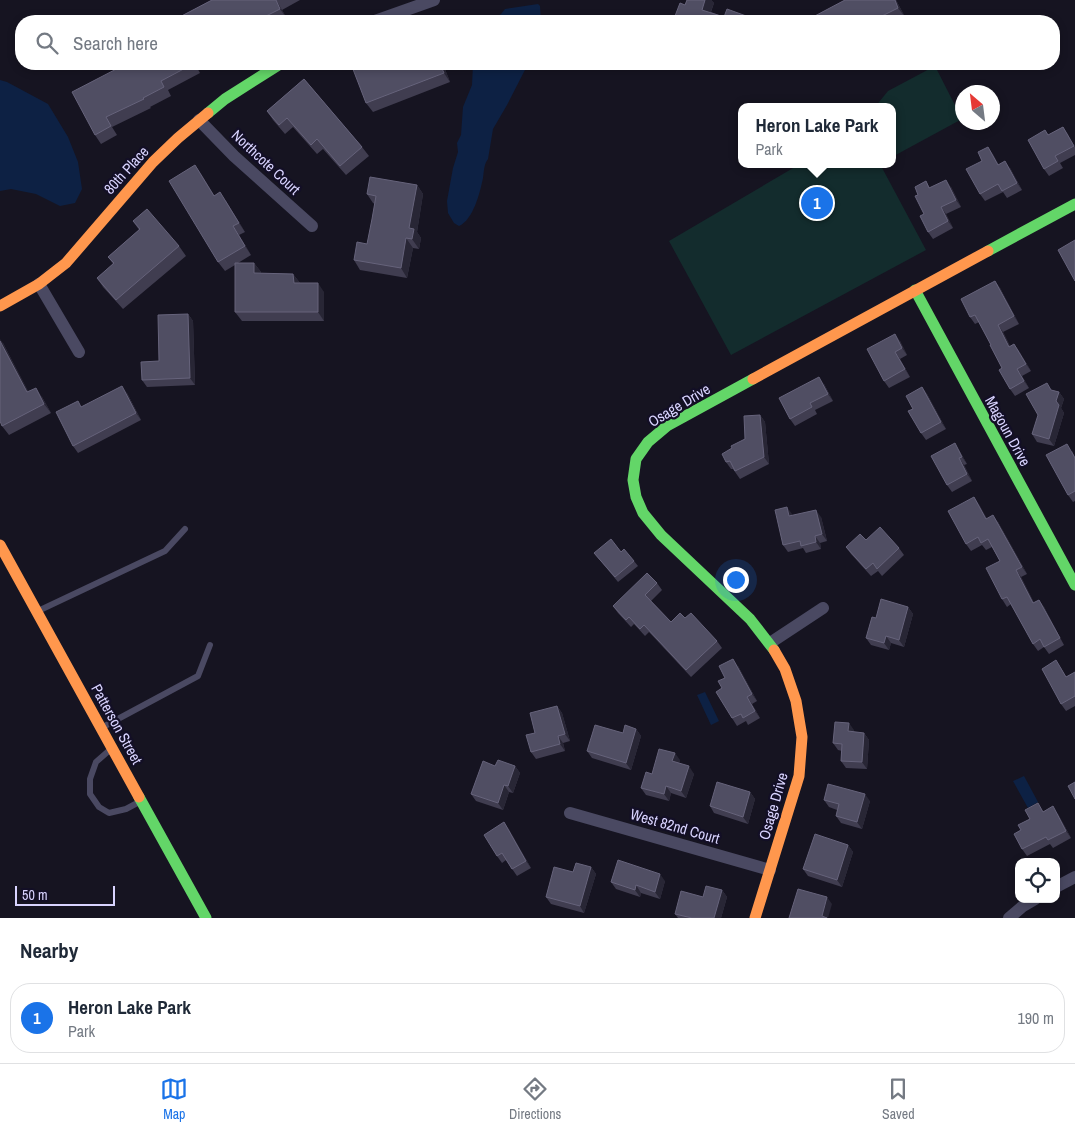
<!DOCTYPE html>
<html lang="en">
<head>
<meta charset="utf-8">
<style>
	body { margin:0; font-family:"Archivo Narrow",sans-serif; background:#f2f2f3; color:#1f2937 }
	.controls { position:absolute; right:15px; bottom:15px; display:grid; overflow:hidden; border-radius:10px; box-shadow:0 2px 8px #0003 }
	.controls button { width:45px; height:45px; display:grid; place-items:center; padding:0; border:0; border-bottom:1px solid #e0e1e3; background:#fff; color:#1f2937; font:25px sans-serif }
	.compass { position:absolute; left:955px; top:85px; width:45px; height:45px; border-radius:50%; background:#fff; box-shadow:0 2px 8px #0003; rotate:332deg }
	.scale { position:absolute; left:15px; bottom:12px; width:100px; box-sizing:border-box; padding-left:5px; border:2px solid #d9d4ff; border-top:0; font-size:14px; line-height:18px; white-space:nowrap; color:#d9d4ff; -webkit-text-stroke:4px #130f26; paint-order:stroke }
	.you { position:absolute; left:735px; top:579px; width:18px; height:18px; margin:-12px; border:4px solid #fff; border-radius:50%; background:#1a73e8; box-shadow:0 0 0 8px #1a73e833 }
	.badge { display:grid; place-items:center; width:32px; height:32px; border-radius:50%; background:#1a73e8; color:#fff; font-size:16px; font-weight:700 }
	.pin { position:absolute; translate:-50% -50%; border:2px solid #fff; box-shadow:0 1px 5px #0006 }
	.popup { position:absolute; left:738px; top:103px; width:158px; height:65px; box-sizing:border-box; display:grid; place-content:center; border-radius:10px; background:#fff; filter:drop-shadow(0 1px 4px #0005); font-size:16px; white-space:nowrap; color:#747a83 }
	.popup b { font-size:19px; color:#1f2937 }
	.popup::after { content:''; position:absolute; left:50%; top:100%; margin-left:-10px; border:10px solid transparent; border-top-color:#fff }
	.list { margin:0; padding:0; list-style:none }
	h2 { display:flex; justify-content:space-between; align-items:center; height:65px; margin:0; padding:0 20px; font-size:21px }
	h2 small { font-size:16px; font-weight:400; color:#747a83 }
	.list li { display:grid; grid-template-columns:32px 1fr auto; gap:15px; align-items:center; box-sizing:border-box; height:70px; margin:0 10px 10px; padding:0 10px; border:1px solid #e0e1e3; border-radius:20px }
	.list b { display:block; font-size:19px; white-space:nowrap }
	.list p { margin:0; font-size:16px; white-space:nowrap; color:#747a83 }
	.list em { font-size:16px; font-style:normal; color:#747a83 }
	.icon { flex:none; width:28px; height:28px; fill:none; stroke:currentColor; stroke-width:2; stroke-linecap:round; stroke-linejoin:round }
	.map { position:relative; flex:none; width:1075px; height:918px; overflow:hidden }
	.search { position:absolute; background:#fff; box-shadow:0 2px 8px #0003; left:15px; right:15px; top:15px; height:55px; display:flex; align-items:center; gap:12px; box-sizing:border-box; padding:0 18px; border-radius:20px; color:#747a83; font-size:19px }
	.sheet { height:145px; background:#fff }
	nav { display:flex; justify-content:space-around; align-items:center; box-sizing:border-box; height:70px; border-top:1px solid #e0e1e3; background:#fff; font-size:14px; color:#747a83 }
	nav a { display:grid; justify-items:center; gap:2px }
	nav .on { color:#1a73e8 }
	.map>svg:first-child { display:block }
</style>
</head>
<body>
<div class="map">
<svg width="1075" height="918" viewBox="0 0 1075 918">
	<rect width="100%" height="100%" fill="#161421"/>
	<path fill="#132c2d" d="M935,66L962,119L892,157V107H875L888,91Z
		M800,164H880L926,250L731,355L669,241Z"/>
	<path fill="#0d2144" d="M538,4L540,6L541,21H489L501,14L505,9Z
		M473,64H528L507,105L493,129L488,159C484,164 484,171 483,178C480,193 473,220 459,226L454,223L448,213L447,201L453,168L458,152L457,143L461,135L463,107L472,85Z
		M0,80L7,82L48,104L68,137L78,162L82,189L75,203L60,206L36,194L11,189L0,191Z
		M705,692L719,721L711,725L697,695Z
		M1024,776L1038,802L1028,808L1013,781Z"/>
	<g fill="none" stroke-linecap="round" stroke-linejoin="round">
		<path stroke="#4a4962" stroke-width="6" d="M38,611L165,551L185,529
			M103,727L198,676L210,645
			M112,748L96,762L90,779V794L99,807L109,813L126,809L141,801"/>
		<path stroke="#4a4962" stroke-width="12" d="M375,21L434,0
			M199,120L234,156L312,226
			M39,284L79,352
			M770,643L823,608
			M570,813L770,870
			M1056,887L1075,877
			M1009,918L1023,906L1035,899"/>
		<path stroke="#63d668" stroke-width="11" d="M208,113L225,99L280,64
			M988,251L1075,204
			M915,290L1075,585
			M753,379L667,426L648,442L636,459L633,480L636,497L643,513L661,535L750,619L774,650
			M139,797L206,918"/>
		<path stroke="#ff974d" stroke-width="11" d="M0,306L39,284L66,263L153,162L178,138L208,113
			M753,379L988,251
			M0,545L139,797
			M755,918L799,776L802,737L796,701L785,669L774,650"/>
	</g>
	<path fill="#403d50" d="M212,0H300L282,10L287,19L282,21H172Z
		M687,0H711L714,3L711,12L724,17L760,21H679L675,16L685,5Z
		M845,0H896L905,17L897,21H813Z
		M126,64H197H195L200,73L168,90L171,96L150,107L151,108L112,127L117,135L101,144L95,135Z
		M443,64L450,82L373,112L366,103L374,66Z
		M746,64H763L761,69Z
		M304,79L362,147L369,156L346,175L323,149L317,154L293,127L285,134L273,120L267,111Z
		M1063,127L1075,147V155L1060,163L1063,168L1049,176L1044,169L1045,130L1048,135Z
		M988,147L998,164L1010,168L1022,190L1007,198L1003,192L985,201L980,194L982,161Z
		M195,165L214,195L226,201L245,232L239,235L251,255L238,263H254L261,272V273L293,274L300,283L324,292V321H242L235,312V265L225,271L218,262Z
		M926,181L930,188L951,187L961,207L946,214L953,228L933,239L928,232L924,214L918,195Z
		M417,185L423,194L417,232L421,238L419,249L413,248L407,278L360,270L354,260L367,244L375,204L373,203L367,194Z
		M133,221L179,246L186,256L123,309L103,287L97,278L113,264L108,257L139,230Z
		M995,281L1000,288L1019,324L1003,332L1010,346L1014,344L1019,351L1031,371L1022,376L1029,388L1015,396L1010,389L1002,368L991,345L979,322L975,324L970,317Z
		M188,314L193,321L195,385L147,387L142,380L159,361Z
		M900,341L907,355L900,359L910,377L889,388L884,381Z
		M3,343L28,392L42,397L51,413L9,435L2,426Z
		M824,384L833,401L815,410L817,414L795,426L790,419Z
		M922,387L927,394L946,429L926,440L921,433L913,409Z
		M1052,390L1059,392L1064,399L1061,408L1064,413L1054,446L1037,442L1032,434Z
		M127,393L141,420L78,453L73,446Z
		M760,415L765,422L769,464L740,479L733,469H731L726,462L732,448L745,439Z
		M959,450L967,464L964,465L972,481L952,492L947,485Z
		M1072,451L1075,457V501L1073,502L1068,495Z
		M974,497L987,519L998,522L1027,574L1021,577L1034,603L1039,600L1044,607L1064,645L1049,654L1044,647L1038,651L1033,644L1011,604L1007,607L1002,599L1000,561L992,547L986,550L982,545L971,551L966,544Z
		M792,514V516L821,517L827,541L820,543L821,549L806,553L803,548L788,552L783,545Z
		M866,540L899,548L904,555L882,576L878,571L871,576L851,554L846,547Z
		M621,552L634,561L638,566L618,582L594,553Z
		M657,583L662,590L651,601L671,622L685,618L717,641L722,648L691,677L649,632L645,636L634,624L631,627L618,613L613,606Z
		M908,607L913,614L904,647L891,643L889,650L871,645L866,638L876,618Z
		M738,666L757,701L752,704L760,718L748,725L746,721L737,726L732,718L722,688L725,678Z
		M1061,668L1066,677L1075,672V706L1066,711L1061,704Z
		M557,706L562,713L570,741L563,743L565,751L536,759L531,752L535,733Z
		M636,729L641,736L631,770L592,758L587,751L623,733Z
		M854,730L853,732L864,733L869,740L867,769L846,768L841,761L842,751L838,750L833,743Z
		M680,760L679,763L694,774L686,798L671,793L669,801L646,795L641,788L652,774Z
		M495,766H515L520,773L513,793L509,792L503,810L476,801L471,794Z
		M750,792L755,799L748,824L714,813L710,806Z
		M824,800L870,801L862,829L841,823L836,816L837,810L829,807Z
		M1044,811L1058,814L1071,838L1053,848L1050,844L1027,856L1022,849L1021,830Z
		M504,822L531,868L517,876L506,860L502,863L497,856Z
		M848,845L853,852L842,887L808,876L803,869Z
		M591,867L596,874L584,913L551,904L546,897L573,872Z
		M665,881L660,899L641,893L640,897L616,889L611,882Z
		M722,890L727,897L721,918H678L675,914L703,897Z"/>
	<path fill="#282635" d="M276,0L282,10L287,19L280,9Z
		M705,0H711L714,3L708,19L702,10Z
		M895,0H896L905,17L898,8Z
		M440,64H443L450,82L444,73Z
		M758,64H763L761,69Z
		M1063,127L1068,134L1075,148L1074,146Z
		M988,147L993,154L1003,172L998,165Z
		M1005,161L1010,168L1022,190L1017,183Z
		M195,165L202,175L220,205L214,196Z
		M946,180L951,187L961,207L956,200Z
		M417,185L423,194L417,232L421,238L419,249L412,239L409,228Z
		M220,192L226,201L245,232L239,223Z
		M941,207L946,214L953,228L948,221Z
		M233,226L239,235L251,255L245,246Z
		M406,238L413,248L407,278L401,268Z
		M254,263L261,272V283L254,273Z
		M293,274L300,283H294Z
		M995,281L1000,288L1019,324L1014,316Z
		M318,283L324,292V321L318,312Z
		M188,314L193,321L195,385L190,378Z
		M998,325L1003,332L1014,354L1009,347Z
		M895,334L900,341L907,355L902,348Z
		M0,339L3,343L34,402L27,392L0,341Z
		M1014,344L1019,351L1031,371L1026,364Z
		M895,352L900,359L910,377L905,369Z
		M1017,369L1022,376L1029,388L1024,381Z
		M819,377L824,384L833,401L828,394Z
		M122,386L127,393L141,420L136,413Z
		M922,387L927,394L946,429L941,422Z
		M36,388L42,397L51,413L44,404Z
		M1059,392L1064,399L1061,408L1064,413L1054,446L1049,439L1056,401Z
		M760,415L765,422L769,464L764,457Z
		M955,443L967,464L962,457Z
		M959,458L964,465L972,481L967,474Z
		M974,497L979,504L991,526L986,519Z
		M787,507L792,514L794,523L789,516Z
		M816,510L821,517L827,541L822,534Z
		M993,515L998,522L1027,574L1022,567Z
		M815,536L820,543L821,549L816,542Z
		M1016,570L1021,577L1038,611L1033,603Z
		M1039,600L1044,607L1064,645L1060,638Z
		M908,607L913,614L904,647L899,640Z
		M886,636L891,643L889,650L884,643Z
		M733,659L738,666L757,701L752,694Z
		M747,697L752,704L760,718L755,711Z
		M557,706L562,713L570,741L565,734Z
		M849,723L854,730L853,739L848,731Z
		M636,729L641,736L631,770L626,763Z
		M864,733L869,740L867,769L862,762Z
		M558,736L563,743L565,751L560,744Z
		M675,753L680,760L677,769L672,761Z
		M515,766L520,773L513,793L508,786Z
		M689,766L694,774L686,798L681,791Z
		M504,785L509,792L503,810L498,803Z
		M666,786L671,793L669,801L664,794Z
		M750,792L755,799L748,824L743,817Z
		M865,794L870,801L862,829L857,822Z
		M1053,806L1058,814L1071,838L1066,831Z
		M504,822L509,829L531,868L526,861Z
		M848,845L853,852L842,887L837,880Z
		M591,867L596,874L584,913L580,906Z
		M660,874L665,881L660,899L655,892Z
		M636,885L641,893L640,897L635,890Z
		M722,890L727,897L721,918H714Z
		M827,897L832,904L828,918L822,916Z"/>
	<path fill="#504e63" stroke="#66637b" d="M212,0H276L280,9L264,17L263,16L253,21H172Z
		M687,0H705L702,10L724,17L727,9L760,21H680L681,18L675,16L680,3L685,5Z
		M845,0H895L898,8L872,21H813L811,18Z
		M126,64H193L161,81L164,87L143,98L144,99L106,117L111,126L95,135L72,92Z
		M351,64H371L372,67L381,64H440L444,73L366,103Z
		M304,79L362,147L340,166L317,139L311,145L287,118L279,125L267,111Z
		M1063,127L1074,146L1055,156L1058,161L1044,169L1028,140L1045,130L1048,135Z
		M988,147L998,165L1005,161L1017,183L1002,191L998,184L980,194L966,169L982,161L978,152Z
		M195,165L214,196L220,192L239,223L233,226L245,246L218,262L169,181Z
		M370,177L417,185L409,228L414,229L412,239L406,238L401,268L354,260L357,242L367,244L372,219L376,196L367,194Z
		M946,180L956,200L941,207L948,221L928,232L920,216L924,214L915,196L918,195L915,187L926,181L929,188Z
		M147,209L179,246L116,300L97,278L114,263L108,257L140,229L133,221Z
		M1075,240V281L1058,250Z
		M235,263H254V273L293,274L294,283H318V312H235Z
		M995,281L1014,316L998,325L1009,347L1014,344L1026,364L1017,369L1024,381L1010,389L999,370L1002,368L990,345H991L975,315L970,317L961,299Z
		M188,314L190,378L142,380L141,362L159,361L158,315Z
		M895,334L902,348L895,352L905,369L884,381L867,349Z
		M0,341L27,392L36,388L44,404L2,426L0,421Z
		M819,377L828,394L810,403L812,407L790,419L779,398Z
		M1047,383L1051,390L1059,392L1056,401L1059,405L1049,439L1032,434L1038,415L1026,394Z
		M122,386L136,413L73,446L56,412L78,401L81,407Z
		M922,387L941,422L921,433L908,411L913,409L906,396Z
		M760,415L764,457L735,471L730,461L726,462L722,454L732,448L731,446L745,439L744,416Z
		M955,443L962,457L959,458L967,474L947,485L931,456Z
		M1067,444L1075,458V491L1068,495L1046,455Z
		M974,497L986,519L993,515L1022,567L1016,570L1033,603L1039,600L1060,638L1044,647L1040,639L1033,644L1007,597L1002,599L986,568L1000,561L988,539L981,543L978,537L966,544L948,511Z
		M787,507L789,516L816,510L822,534L815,536L816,542L801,546L800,541L783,545L775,510Z
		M880,527L899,548L877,569L873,563L866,569L846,547L860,534L866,540Z
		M611,539L621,552L624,549L634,561L615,577L594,553Z
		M647,573L657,583L645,595L671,622L680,613L685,618L691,613L717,641L686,670L644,625L640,629L629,617L626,620L613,606Z
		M881,599L908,607L899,640L886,636L884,643L866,638L872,617L876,618Z
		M733,659L752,694L747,697L755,711L743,718L741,714L732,718L716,692L722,688L718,681L725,678L719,666Z
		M1056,660L1066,677L1075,672V696L1061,704L1042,669Z
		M557,706L565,734L558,736L560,744L531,752L526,735L535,733L530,713Z
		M835,722L849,723L848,731L864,733L862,762L841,761L842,744L833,743Z
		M595,725L623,733L625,725L636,729L626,763L587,751Z
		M659,749L675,753L672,761L689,766L681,791L666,786L664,794L641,788L646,772L652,774Z
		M498,760L515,766L508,786L504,785L498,803L471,794L483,761L495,766Z
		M717,782L750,792L743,817L710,806Z
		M1075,782V799L1068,786Z
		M828,784L865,794L857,822L836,816L839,804L824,800Z
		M1038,803L1043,812L1053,806L1066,831L1048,840L1046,837L1022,849L1014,834L1021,830L1018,825L1030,819L1025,810Z
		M504,822L526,861L512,869L502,853L497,856L484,835Z
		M815,834L848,845L837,880L803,869Z
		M618,860L660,874L655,892L636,885L635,890L611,882Z
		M576,863L591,867L580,906L546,897L554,867L573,872Z
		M706,886L722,890L714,918H692L675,914L681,891L703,897Z
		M798,889L827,897L822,916L827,918H789Z"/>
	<g text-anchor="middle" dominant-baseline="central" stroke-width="4.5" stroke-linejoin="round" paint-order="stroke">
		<g font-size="15" fill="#d9d4ff" stroke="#130f26">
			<text transform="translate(266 162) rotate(43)">Northcote Court</text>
			<text transform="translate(126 170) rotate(-48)">80th Place</text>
			<text transform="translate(679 405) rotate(-31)">Osage Drive</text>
			<text transform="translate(1008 431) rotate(61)">Magoun Drive</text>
			<text transform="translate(117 724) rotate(61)">Patterson Street</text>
			<text transform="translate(773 806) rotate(-74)">Osage Drive</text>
			<text transform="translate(675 826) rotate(16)">West 82nd Court</text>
		</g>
	</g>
</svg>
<div class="controls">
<button><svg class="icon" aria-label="locate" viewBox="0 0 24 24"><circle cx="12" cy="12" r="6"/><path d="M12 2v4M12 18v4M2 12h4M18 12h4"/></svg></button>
</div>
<svg class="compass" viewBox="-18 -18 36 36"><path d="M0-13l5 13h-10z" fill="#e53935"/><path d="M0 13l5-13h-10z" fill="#747a83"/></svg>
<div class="scale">50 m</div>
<div class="you"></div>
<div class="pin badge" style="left:817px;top:203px">1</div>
<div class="popup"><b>Heron Lake Park</b>Park</div>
<div class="search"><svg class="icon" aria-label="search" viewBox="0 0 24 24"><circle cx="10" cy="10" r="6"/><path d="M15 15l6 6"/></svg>Search here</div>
</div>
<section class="sheet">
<h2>Nearby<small></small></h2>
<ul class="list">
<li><span class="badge">1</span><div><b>Heron Lake Park</b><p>Park</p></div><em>190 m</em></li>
</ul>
</section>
<nav>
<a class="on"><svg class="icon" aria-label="map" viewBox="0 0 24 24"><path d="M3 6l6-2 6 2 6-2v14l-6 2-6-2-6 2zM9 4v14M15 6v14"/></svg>Map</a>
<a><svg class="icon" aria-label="directions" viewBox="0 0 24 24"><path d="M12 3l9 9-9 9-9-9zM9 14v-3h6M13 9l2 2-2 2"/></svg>Directions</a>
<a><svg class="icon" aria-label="saved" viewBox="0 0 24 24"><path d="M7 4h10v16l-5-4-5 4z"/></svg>Saved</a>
</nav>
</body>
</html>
